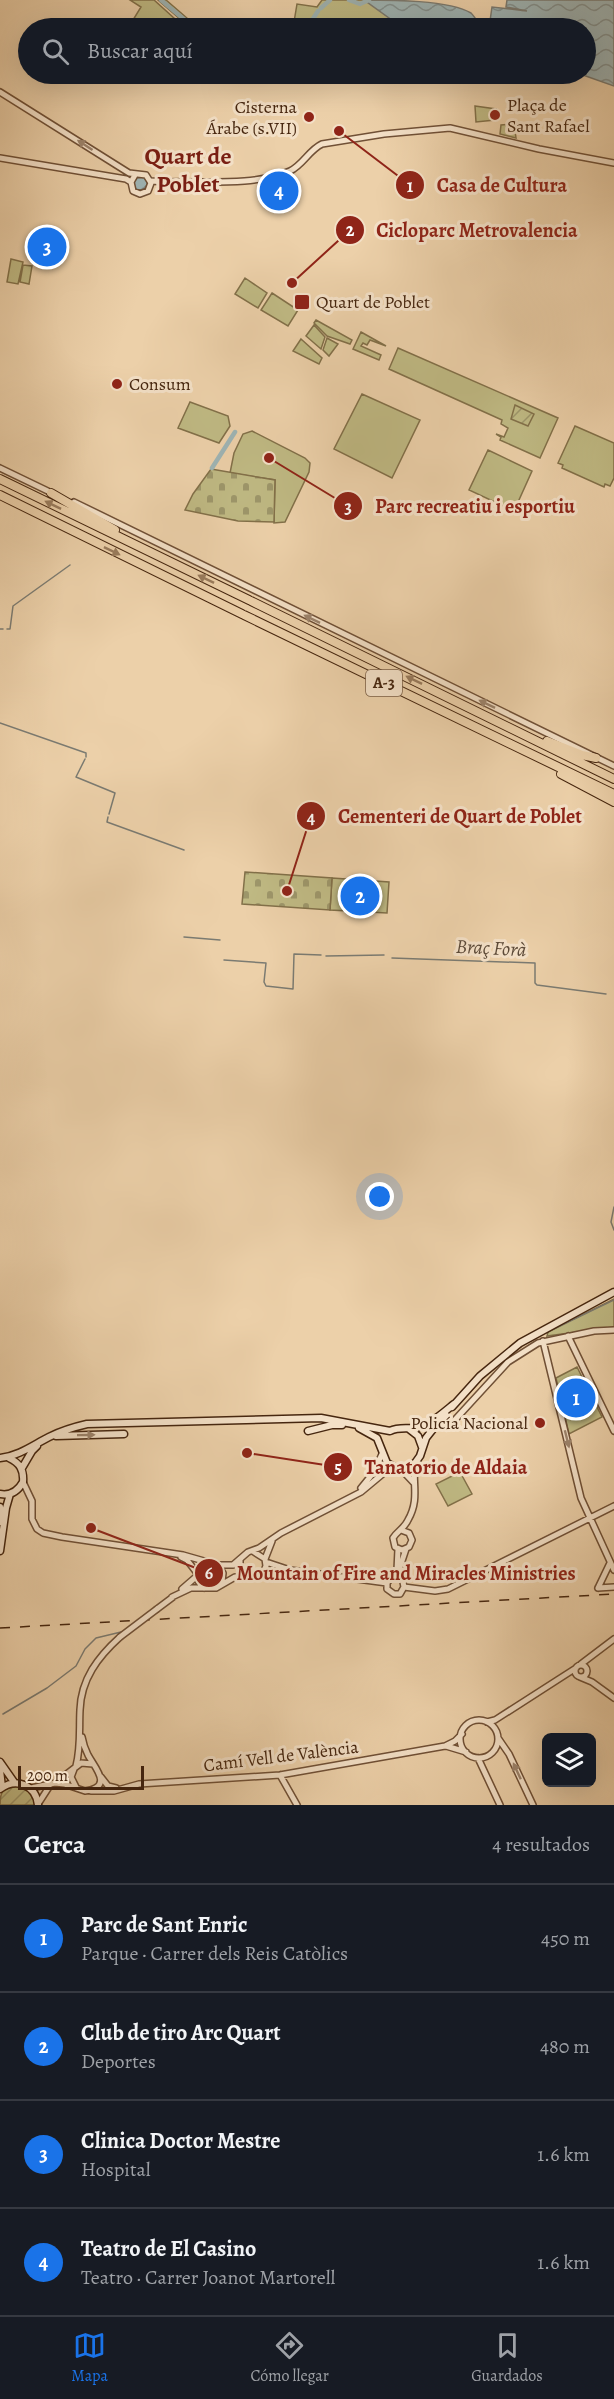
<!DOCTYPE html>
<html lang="es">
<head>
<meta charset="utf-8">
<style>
	body { margin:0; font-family:Alegreya,serif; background:#20242c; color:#f1f3f6 }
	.controls { position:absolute; right:18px; bottom:18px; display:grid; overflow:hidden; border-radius:9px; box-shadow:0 6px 24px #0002 }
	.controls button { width:54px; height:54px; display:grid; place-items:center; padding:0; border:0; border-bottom:2px solid #363941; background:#171b24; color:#f1f3f6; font:30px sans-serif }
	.scale { position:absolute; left:18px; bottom:15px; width:126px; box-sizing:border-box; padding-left:6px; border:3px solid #46260f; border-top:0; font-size:16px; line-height:21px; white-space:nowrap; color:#46260f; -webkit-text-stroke:4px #f3e0c7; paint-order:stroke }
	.you { position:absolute; left:380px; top:1197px; width:21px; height:21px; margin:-15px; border:4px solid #fff; border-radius:50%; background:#1a73e8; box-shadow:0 0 0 9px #1a73e833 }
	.badge { display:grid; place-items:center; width:39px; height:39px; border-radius:50%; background:#1a73e8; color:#fff; font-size:20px; font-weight:700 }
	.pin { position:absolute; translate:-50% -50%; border:3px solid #fff; box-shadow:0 2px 6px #0006 }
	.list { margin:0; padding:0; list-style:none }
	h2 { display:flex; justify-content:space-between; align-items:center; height:78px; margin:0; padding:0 24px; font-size:26px }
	h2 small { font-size:20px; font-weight:400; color:#9ea1a6 }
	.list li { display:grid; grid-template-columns:39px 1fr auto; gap:18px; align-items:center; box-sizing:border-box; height:108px; padding:0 24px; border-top:2px solid #363941 }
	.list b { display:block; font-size:22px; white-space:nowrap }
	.list p { margin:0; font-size:20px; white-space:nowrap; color:#9ea1a6 }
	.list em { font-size:20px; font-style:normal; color:#9ea1a6 }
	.icon { flex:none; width:33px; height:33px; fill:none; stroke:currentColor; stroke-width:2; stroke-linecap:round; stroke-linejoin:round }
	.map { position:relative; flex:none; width:614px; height:1805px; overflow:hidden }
	.search { position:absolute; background:#171b24; box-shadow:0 6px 24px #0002; left:18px; right:18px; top:18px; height:66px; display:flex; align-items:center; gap:15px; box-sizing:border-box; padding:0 21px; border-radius:33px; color:#9ea1a6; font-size:22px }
	.sheet { height:510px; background:#171b24 }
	nav { display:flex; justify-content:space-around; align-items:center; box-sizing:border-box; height:84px; border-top:2px solid #363941; background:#171b24; font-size:16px; color:#9ea1a6 }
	nav a { display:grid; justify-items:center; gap:3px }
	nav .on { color:#1a73e8 }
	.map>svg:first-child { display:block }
</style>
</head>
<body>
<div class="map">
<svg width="614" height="1805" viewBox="0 0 614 1805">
	<defs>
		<pattern id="wetland-marsh" width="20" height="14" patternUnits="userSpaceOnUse" patternTransform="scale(1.5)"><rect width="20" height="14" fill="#bfb983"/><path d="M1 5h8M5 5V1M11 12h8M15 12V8" fill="none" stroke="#9d966a"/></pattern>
		<pattern id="cemetery-stones" width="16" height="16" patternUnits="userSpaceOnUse" patternTransform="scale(1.5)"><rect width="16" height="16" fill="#bfb983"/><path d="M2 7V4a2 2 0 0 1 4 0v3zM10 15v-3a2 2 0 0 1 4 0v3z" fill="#9d966a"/></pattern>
		<pattern id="garden-furrows" width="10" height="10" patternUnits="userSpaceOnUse" patternTransform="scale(1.5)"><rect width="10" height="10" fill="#bfb983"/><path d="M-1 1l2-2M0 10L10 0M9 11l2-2" fill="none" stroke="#9d966a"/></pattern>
		<pattern id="water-waves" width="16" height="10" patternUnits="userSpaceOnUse" patternTransform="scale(1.5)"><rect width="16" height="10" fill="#9eb4b4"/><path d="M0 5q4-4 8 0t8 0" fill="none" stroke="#839291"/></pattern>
	</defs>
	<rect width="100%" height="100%" fill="#ecd0a9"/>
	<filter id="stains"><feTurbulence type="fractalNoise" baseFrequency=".00333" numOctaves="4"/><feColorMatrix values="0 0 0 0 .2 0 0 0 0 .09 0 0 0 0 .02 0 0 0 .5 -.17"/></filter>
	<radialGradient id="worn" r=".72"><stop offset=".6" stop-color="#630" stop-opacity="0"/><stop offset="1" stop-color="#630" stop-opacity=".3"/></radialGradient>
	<path fill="#bfb983" stroke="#827049" stroke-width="1.5" d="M130,0H154L185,28H147L133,20L141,7Z
		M322,0H365L404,28H293L297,4L317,7Z
		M475,106L496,109L495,120L476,122Z
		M514,124L516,138L500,134L501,125Z
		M11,259L23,262L18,284L7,282Z
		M23,265L32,266L29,284L20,282Z
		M245,278L267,293L258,308L235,294Z
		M272,293L298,310L288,326L261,310Z
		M316,320L352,340L350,344L327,336L314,323Z
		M314,325L325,337L321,349L306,336Z
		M361,332L386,346L370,340L367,345L363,343L361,346L381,355L379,360L353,349Z
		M327,338L338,344L329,356L323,350Z
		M301,339L322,358L319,364L293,351Z
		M398,348L558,418L540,458L500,440L501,437L496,434L504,437L508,428L501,424L502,420L389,369Z
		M362,394L420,420L392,478L334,449Z
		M190,402L228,416L230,426L219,443L178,428Z
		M575,426L614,443V478L610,486L605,484L604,487L562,468L563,465L558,463Z
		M252,431L305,458L310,463L309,472L285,522L274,523L275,480L230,473L234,453L243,434Z
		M488,450L532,471L514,511L469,490Z
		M332,878L389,882L387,913L330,910Z
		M614,1299V1327L547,1336L548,1332Z
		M577,1367L602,1417L569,1434L556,1378Z
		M460,1472L472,1494L448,1506L436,1484Z"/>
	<path fill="url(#wetland-marsh)" stroke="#827049" stroke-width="1.5" d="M158,0H166L188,19L187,25Z"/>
	<path fill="url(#cemetery-stones)" stroke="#827049" stroke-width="1.5" d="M211,469L275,480L274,522L238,521L185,510L193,494Z
		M245,872L332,878L330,910L242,904Z"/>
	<path fill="url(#garden-furrows)" stroke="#827049" stroke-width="1.5" d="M515,405L534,414L528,426L511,419Z
		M17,1786C28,1789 33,1793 35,1805H0C0,1790 3,1789 17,1786Z"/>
	<path fill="url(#water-waves)" stroke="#7b7b72" stroke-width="1.5" d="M364,0C391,0 449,0 471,13C475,17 479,24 482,28H403Z
		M507,0H614V86L580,74H586V28H489L492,7L527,11L506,7Z
		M133 183a7 7 0 1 1 14 0a7 7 0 1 1-14 0Z"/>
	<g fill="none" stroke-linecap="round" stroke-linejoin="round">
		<path stroke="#7b7b72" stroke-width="1.5" d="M0,629H3
			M7,629H10L13,606L70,565
			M0,723L86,753V757
			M85,759L76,777L115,793L109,814
			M108,817L107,822L184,850
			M184,937L220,940
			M326,956L384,955
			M392,958L535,963V983L537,985L606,994
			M224,960L266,963L264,982L266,986L293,989L294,954L321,955
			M614,1207L611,1222L614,1230
			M545,1333L614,1300
			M3,1714L47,1688L76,1666L85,1649L96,1638L121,1632"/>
		<path stroke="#9eb4b4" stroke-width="4.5" d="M161,0L186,21
			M349,0L360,4L369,0
			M321,8L330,0
			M307,28L318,11
			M480,74L497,76
			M212,468L235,432"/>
		<g stroke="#705036" stroke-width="8">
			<path id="tertiary" d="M0,92L129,173L146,175L151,183L148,191L140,194L133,191L131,182L135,175
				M0,158L126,179L131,182
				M151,181L166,182C204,181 256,186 290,171C303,165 309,150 322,144L384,134L450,128L539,149L614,163
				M0,468L54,494
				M74,502L614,766
				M568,1336L614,1431
				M543,1341L581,1498L614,1570
				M434,1427L452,1423L508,1362L538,1343L594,1331L614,1330
				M400,1468L414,1483
				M23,1482L32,1501V1519L37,1529L43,1533L62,1537L183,1555L218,1565H233L248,1552L259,1548L281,1533L361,1492L385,1472L396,1468
				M361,1488L374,1472L382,1454
				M401,1530L409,1533L412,1540L409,1547L402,1550L395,1547L393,1538C397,1531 404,1529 408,1520C420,1499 412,1484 415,1463
				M254,1552L265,1559L266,1566L263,1573
				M181,1557L187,1560L197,1573
				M265,1559L272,1541
				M240,1560V1567L246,1576
				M266,1562L290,1570L387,1583
				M218,1565L223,1573L222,1582
				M387,1583L397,1570L398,1549
				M387,1583V1589L394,1594H400L404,1587
				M404,1587L435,1591L448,1589L614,1506
				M404,1587L400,1567L406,1549
				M204,1588C193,1579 196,1567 208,1563
				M598,1588L610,1563
				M598,1588L614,1587
				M182,1589L197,1576
				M172,1597L191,1588H216L235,1577L252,1578L273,1571L290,1570
				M157,1609L173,1597
				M581,1664L614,1639
				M575 1671a6 6 0 1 1 12 0a6 6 0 1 1-12 0Z
				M580,1677L592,1682L614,1698
				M460 1739a19 19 0 1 1 38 0a19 19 0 1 1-38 0Z
				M487,1722L495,1720L576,1668
				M498,1738L509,1754L533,1805
				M446,1746L466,1752
				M478,1758L500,1805
				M76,1766C81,1747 79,1729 80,1710C81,1679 98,1657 120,1637
				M74,1769L71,1777L76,1787
				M280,1775L297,1805
				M101,1777L108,1786L116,1788
				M55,1783L64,1784L85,1791C114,1787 95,1768 88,1755C85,1749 83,1743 82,1737
				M31,1788L55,1783L81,1763L93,1764
				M91,1791H114L139,1784L280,1775L445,1746L455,1741L462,1734
				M38,1804L49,1787"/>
		</g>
		<g stroke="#46260f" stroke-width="9">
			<path id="secondary" d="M452,1407L480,1376L520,1343L614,1292
				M359,1428L377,1438L387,1463L396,1468L408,1467L415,1463L420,1456L426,1438L445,1414
				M409,1429L418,1436L422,1447
				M308,1431L332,1425H342
				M56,1436L124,1434
				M0,1458C19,1456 33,1445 49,1437C61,1431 74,1427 87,1424L321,1418L390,1431C400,1426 409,1430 419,1427C432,1423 443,1413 454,1404
				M22,1468L32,1451L37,1446
				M0,1494C11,1496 18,1491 23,1482C24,1470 20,1463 9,1458
				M0,1507L1,1522
				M0,1551L6,1508L10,1494
				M0,1762L14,1782
				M0,1770L2,1787
				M0,1789C16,1777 36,1785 38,1805"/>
		</g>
		<g stroke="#46260f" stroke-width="10">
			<path id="motorway" d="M0,479L249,600
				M51,493L115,530
				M0,495L242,614
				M251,601L614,779
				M244,615L614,794
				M547,741L582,755L596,758
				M561,774L614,802"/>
		</g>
		<use href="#tertiary" stroke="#f3e0c7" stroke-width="5"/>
		<use href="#secondary" stroke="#f3e0c7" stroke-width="6"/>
		<use href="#motorway" stroke="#ecd0a9" stroke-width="8"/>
		<path stroke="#46260f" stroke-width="1.5" stroke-dasharray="10 10" stroke-linecap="butt" d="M0,1628L614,1594"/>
		<g stroke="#705036" stroke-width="8" stroke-linecap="butt">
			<path id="tertiary-bridge" d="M120,1637L157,1609"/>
		</g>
		<use href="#tertiary-bridge" stroke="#f3e0c7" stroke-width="5"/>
	</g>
	<defs><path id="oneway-solid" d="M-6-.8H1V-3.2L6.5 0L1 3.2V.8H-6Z" transform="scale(1.5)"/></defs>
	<g fill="#9c836b">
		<use href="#oneway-solid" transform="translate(85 145) rotate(-147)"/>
		<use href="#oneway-solid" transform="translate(312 619) rotate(-154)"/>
		<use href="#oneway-solid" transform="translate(487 704) rotate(-154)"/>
		<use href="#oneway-solid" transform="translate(86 1435) rotate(-1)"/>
		<use href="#oneway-solid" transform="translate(567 1439) rotate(76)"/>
		<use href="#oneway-solid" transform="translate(517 1771) rotate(-115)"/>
	</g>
	<g fill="#997b5c">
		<use href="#oneway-solid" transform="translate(53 505) rotate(-154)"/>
		<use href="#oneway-solid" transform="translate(112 551) rotate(26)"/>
		<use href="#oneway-solid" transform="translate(206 579) rotate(-154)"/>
		<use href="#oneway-solid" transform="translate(414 680) rotate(-154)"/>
	</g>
	<g fill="#8f2418" stroke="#f3e0c7" stroke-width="2">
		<circle cx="495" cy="115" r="6"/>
		<circle cx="309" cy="117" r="6"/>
		<rect x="294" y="294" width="16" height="16" rx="3"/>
		<circle cx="117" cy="384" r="6"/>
		<circle cx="540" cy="1423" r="6"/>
	</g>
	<g text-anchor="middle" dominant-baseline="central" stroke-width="6" stroke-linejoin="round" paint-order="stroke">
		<rect fill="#f3e0c7" stroke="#7a5e46" stroke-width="1.5" x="366" y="670" width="36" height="26" rx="4.5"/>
		<g font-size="16" font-weight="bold" fill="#46260f">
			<text x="384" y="683">A-3</text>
		</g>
		<g font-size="18" fill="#46260f" stroke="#f3e0c7" text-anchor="start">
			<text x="507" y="105">Plaça de<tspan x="507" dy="21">Sant Rafael</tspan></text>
			<text x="297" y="107" text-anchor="end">Cisterna<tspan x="297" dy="21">Árabe (s.VII)</tspan></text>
			<text x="316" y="302">Quart de Poblet</text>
			<text x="129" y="384">Consum</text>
			<text x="528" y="1423" text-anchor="end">Policía Nacional</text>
		</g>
		<g font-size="18" fill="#46260f" stroke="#f3e0c7">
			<text transform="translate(281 1756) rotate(-7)">Camí Vell de València</text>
		</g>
		<g font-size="20" font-style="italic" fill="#5c4a38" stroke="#f3e0c7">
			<text transform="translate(491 948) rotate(3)">Braç Forà</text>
		</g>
		<g font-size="24" font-weight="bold" fill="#7a1f14" stroke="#f3e0c7">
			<text x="188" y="156">Quart de<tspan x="188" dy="28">Poblet</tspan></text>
		</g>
	</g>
	<path fill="none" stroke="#8f2418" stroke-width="2" d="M339 131L410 185M292 283L350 230M269 458L348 506M287 891L311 816M247 1453L338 1467M91 1528L209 1573"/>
	<g fill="#8f2418" stroke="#f3e0c7" stroke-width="2">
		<circle cx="339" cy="131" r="6"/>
		<circle cx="292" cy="283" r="6"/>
		<circle cx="269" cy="458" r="6"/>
		<circle cx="287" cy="891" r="6"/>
		<circle cx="247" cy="1453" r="6"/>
		<circle cx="91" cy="1528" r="6"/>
		<circle cx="410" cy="185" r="15"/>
		<circle cx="350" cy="230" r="15"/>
		<circle cx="348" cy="506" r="15"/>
		<circle cx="311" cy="816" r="15"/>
		<circle cx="338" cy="1467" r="15"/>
		<circle cx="209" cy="1573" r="15"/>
	</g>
	<g font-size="18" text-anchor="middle" font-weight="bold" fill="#fff">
		<text x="410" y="192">1</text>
		<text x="350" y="236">2</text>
		<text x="348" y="513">3</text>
		<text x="311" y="823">4</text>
		<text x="338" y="1473">5</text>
		<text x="209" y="1579">6</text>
	</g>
	<g font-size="20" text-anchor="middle" font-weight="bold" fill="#8f2418" stroke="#f3e0c7" stroke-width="6" stroke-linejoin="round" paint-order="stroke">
		<text x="502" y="192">Casa de Cultura</text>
		<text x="477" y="237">Cicloparc Metrovalencia</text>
		<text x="475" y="513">Parc recreatiu i esportiu</text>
		<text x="460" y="823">Cementeri de Quart de Poblet</text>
		<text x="446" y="1474">Tanatorio de Aldaia</text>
		<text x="406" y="1580">Mountain of Fire and Miracles Ministries</text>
	</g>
	<rect width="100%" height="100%" filter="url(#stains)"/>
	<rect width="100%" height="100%" fill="url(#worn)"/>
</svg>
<div class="controls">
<button><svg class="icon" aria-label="layers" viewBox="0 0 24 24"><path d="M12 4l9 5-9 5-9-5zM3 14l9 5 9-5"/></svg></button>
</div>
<div class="scale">200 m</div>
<div class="you"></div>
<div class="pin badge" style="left:576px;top:1398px">1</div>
<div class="pin badge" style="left:360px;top:896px">2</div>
<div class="pin badge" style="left:47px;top:247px">3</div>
<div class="pin badge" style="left:279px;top:191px">4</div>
<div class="search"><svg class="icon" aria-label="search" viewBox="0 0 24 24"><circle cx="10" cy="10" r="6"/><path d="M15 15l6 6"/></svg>Buscar aquí</div>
</div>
<section class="sheet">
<h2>Cerca<small>4 resultados</small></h2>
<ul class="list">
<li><span class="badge">1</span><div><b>Parc de Sant Enric</b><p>Parque · Carrer dels Reis Catòlics</p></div><em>450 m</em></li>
<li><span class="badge">2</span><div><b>Club de tiro Arc Quart</b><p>Deportes</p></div><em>480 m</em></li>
<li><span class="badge">3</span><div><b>Clinica Doctor Mestre</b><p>Hospital</p></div><em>1.6 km</em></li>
<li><span class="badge">4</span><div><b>Teatro de El Casino</b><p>Teatro · Carrer Joanot Martorell</p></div><em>1.6 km</em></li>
</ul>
</section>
<nav>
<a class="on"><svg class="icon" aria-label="map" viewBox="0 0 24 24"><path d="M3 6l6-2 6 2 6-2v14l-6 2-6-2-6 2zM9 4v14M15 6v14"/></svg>Mapa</a>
<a><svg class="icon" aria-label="directions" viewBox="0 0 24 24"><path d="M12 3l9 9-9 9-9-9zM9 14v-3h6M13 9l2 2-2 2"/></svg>Cómo llegar</a>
<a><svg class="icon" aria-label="saved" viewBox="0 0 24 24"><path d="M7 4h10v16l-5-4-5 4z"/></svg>Guardados</a>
</nav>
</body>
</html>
